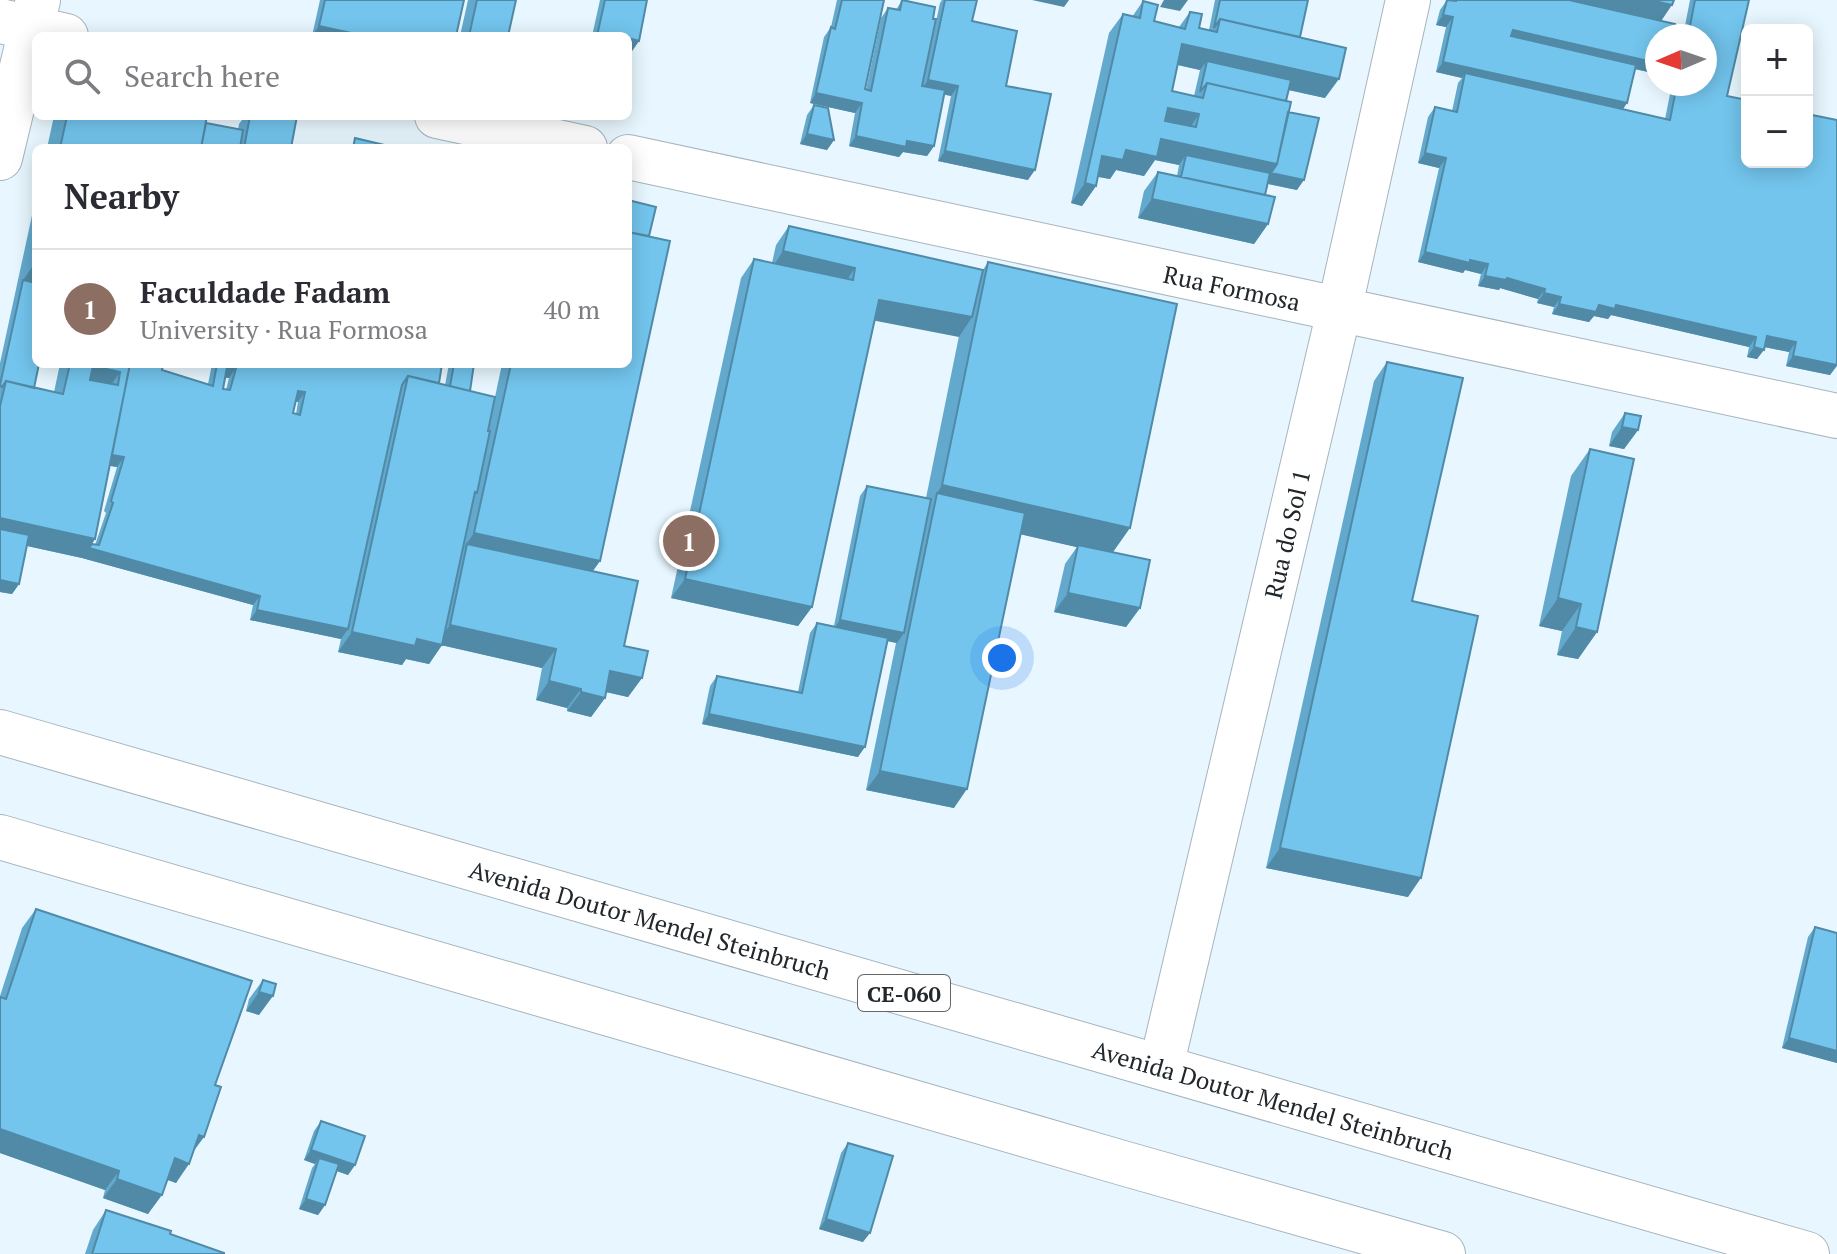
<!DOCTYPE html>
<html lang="en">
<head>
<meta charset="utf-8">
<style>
	body { margin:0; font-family:"PT Serif",serif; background:#f2f2f3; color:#2b2b33 }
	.controls { position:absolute; right:24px; top:24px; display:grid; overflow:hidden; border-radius:12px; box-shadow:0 4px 20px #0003 }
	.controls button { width:72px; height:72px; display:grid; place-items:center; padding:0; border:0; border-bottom:2px solid #e1e1e2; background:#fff; color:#2b2b33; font:40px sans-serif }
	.compass { position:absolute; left:1645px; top:24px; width:72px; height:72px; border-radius:50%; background:#fff; box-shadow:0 4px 20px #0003; rotate:268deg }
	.you { position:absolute; left:1002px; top:658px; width:28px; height:28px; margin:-20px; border:6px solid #fff; border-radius:50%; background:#1a73e8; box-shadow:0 0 0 12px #1a73e833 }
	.badge { display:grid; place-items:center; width:52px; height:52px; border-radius:50%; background:#db2777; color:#fff; font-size:26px; font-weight:700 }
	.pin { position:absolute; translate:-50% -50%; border:4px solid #fff; box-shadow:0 2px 8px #0006 }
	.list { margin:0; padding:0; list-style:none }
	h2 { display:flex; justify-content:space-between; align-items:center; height:104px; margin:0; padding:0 32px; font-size:34px }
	h2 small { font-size:26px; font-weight:400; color:#7c7c81 }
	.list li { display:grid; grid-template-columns:52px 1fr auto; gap:24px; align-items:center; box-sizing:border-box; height:120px; padding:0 32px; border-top:2px solid #e1e1e2 }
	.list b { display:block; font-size:30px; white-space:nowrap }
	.list p { margin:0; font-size:26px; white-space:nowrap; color:#7c7c81 }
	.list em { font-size:26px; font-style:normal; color:#7c7c81 }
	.icon { flex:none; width:44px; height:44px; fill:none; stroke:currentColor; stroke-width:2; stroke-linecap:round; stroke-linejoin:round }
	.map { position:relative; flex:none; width:1837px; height:1254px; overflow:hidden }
	.search { position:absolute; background:#fff; box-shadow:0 4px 20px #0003; left:32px; top:32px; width:600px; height:88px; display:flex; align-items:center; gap:20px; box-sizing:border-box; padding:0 28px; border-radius:12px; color:#7c7c81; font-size:30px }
	.panel { position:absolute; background:#fff; box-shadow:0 4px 20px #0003; left:32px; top:144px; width:600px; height:224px; border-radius:12px }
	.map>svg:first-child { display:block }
</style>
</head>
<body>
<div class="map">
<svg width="1837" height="1254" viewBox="0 0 1837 1254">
	<rect width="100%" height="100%" fill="#e8f7ff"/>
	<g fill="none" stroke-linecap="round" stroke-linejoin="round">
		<g stroke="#a6b4bc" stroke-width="46">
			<path id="minor" d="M0,21L66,36
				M437,116L585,148
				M628,157L1837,416
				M0,158L38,0
				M1161,1067L1339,311L1408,0"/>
		</g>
		<g stroke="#a6b4bc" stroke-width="46">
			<path id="highway" d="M0,732L1807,1254
				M0,837L1126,1164L1443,1254"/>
		</g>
		<use href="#minor" stroke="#fff" stroke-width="44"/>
		<use href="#highway" stroke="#fff" stroke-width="44"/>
	</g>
	<path fill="#63a9cd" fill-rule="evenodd" d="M320,0H464L456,36H312Z
		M468,0H516L508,36H460Z
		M600,0H647L639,41L632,51L628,50V36H592Z
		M837,0H884L865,89L866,90L881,18L888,8L896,10L902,0L931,45L940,3L942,0H977L972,21L1006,86L1028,180L938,161L951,96L944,94L934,146L927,156L903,152L899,157L849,146L855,113L810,103L824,37L831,27Z
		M1215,0H1308L1300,37L1325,98L1288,90L1286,101L1297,190L1268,184L1265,195L1268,224L1254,244L1138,218L1144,191L1158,172L1177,176L1179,165L1155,160L1144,176L1116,170L1110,179L1098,177L1096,186L1082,206L1071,203L1109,33L1123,14L1132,17L1143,1L1154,21L1179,27L1190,12L1199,28L1209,30ZM1178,65L1200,70L1194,96L1172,91Z
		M1447,0H1674L1661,21L1657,36V74L1635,69L1627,103L1623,109L1665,119L1672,84H1705V36H1683L1690,0H1749L1727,96L1837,366L1830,375L1786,366L1789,352L1764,347L1757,359L1747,357L1749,347L1611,315L1608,319L1594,316L1589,322L1552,314L1554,307L1537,303L1538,299L1500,288L1499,290L1478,286L1481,274L1465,270L1463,273L1418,262L1439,168L1418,163L1428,117L1435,107L1452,111L1458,83L1462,78L1436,72L1446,27L1436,25L1440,10Z
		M814,105L834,140L827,150L800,144L807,115Z
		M54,116H207L206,123L238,130L239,124L245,116H297L291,148H47Z
		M36,197V364H39L34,388L54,392L60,364H163L162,370L208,384L212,364H442L439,383L445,385L449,364H474L470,391L495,397L502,364H628V200L656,207L649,236L670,241L600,561L593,571L638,581L624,646L648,651L642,678L628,697L606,692L605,698L591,717L567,711V708L536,700L542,668L442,645L429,664L406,659L402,665L338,652L341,639L250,620L253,605L82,558L27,546L19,584L12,594L0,592V363ZM225,378H229L226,390L223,389ZM295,401L298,402L296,414L293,413ZM110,466L117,467L104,511L106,513L95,545L92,544L95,539Z
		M789,226L983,270L988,262L1113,552L1140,608L1126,627L1054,612L1065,564L1077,547L1020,534L954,808L866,790L896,643L887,641L858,757L702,724L710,686L717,676L798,692L810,633L817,623L834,626L860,496L867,486L926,498L959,336L875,320L812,607L798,626L671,598L741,278L754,259L772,263L776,245Z
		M1387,362L1412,601L1408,897L1266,868L1374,381Z
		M1625,413L1638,430L1624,449L1609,446L1612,432Z
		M1590,449L1597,632L1578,659L1557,655L1562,631L1539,626L1571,476Z
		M36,909L215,1085L194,1151L176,1183L167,1180L148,1214L103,1198L105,1190L0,1153V996L22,928Z
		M1815,927L1837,933V1063L1782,1048L1808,937Z
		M263,980L259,1015L246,1011L249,999Z
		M321,1121L355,1165L348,1175L337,1171L325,1205L318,1215L299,1209L312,1168L315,1164L304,1160L314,1131Z
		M848,1143L863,1242L819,1229L841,1153Z
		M106,1210L170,1234L224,1254H85L93,1230Z"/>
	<path fill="#508aa7" d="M1032,0H1069L1064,7Z
		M1164,0H1188L1180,11L1160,7Z
		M1549,0H1650L1672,5L1659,24Z
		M1443,15L1453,17L1446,27L1436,25Z
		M319,26L365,36H312Z
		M1513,30L1657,63V74L1506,40Z
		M628,38L639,41L632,51L628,50Z
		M1182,44L1339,79L1325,98L1204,71L1207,61L1200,70L1169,63Z
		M1443,62L1627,103L1620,113L1465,73L1462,78L1436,72Z
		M928,80L958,86L951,96L921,90Z
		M816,93L862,103L855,113L810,103Z
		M1168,108L1199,114L1186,134L1154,127Z
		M807,134L834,140L827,150L800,144Z
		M856,136L907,141L934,146L927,156L903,152L899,157L849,146Z
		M1161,139L1277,164L1263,183L1186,155L1179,165L1155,160L1144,176L1116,170L1110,179L1089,175L1102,156Z
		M945,151L1035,170L1028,180L938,161Z
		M1425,153L1446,158L1439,168L1418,163Z
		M1271,173L1304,180L1297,190L1264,183Z
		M1085,183L1096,186L1082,206L1071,203Z
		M1152,199L1268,224L1254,244L1138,218Z
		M783,251L855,268L842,287L770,271Z
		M1425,252L1470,260L1488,264L1481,274L1465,270L1463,273L1418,262Z
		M35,263H36V294L23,280L16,290Z
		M1485,276L1507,278L1545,289L1538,299L1500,288L1499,290L1478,286Z
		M1544,293L1561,297L1554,307L1537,303Z
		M879,300L972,317L959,337L866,319Z
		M1559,304L1616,305L1756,337L1749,347L1611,315L1608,319L1594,316L1589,322L1552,314Z
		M1767,336L1796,342L1789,352L1760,346Z
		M1754,347L1764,350L1757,359L1747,357Z
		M1793,356L1837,365L1830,375L1786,366Z
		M93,366L120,372L107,391L80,385Z
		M227,367L236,368L229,378L220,377Z
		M298,391L305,392L298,402L291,401Z
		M1622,427L1638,430L1624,449L1609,446Z
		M107,454L124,457L117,467L100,464Z
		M942,485L1130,528L1111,555L932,514L937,493Z
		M0,518L95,539L89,548L260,596L253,605L82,558L0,540Z
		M474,533L600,561L586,580L467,544L460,553Z
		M685,579L812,607L798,626L671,598Z
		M0,580L19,584L12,594L0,592Z
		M1068,593L1140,608L1126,627L1054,612Z
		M1558,598L1581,604L1562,631L1539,626Z
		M257,610L348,629L341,639L250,620Z
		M840,620L904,633L897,643L833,630Z
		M450,625L556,649L542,668L436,644Z
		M1576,627L1597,632L1578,659L1557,655Z
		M352,632L417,639L442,645L429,664L406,659L402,665L338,652Z
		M610,671L642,678L628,697L597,690Z
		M549,681L581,689L567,708L536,700Z
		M581,692L605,698L591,717L567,711Z
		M709,714L865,747L858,757L702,724Z
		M880,771L967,789L954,808L866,790Z
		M1280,848L1421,878L1408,897L1266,868Z
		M259,992L273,996L259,1015L246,1011Z
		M1789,1038L1837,1051V1063L1782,1048Z
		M0,1129L119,1171L105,1190L0,1153Z
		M199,1135L204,1137L190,1156Z
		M311,1150L355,1165L348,1175L317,1164L319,1158L315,1164L304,1160Z
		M175,1158L189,1164L176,1183L161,1177Z
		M117,1179L162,1195L148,1214L103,1198Z
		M306,1199L325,1205L318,1215L299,1209Z
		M826,1219L870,1233L863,1242L819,1229Z"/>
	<path fill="#73c5ee" stroke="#508aa7" stroke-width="2" fill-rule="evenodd" d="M325,0H464L456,36H365L319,26Z
		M477,0H516L508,36H469Z
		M605,0H647L639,41L628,38V36H597Z
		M842,0H884L865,89L871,91L888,8L900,10L902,0L935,7L933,19H936L922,86L945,90L934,146L907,141L906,147L856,136L862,103L816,93L831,27L835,29Z
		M945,0H977L972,21L1017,31L1006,86L1051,94L1035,170L945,151L958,86L928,80Z
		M1220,0H1308L1300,37L1220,19L1214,28Z
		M1447,0L1456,1V0H1569L1675,24L1672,36H1657V63L1513,30L1511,36L1636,65L1627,103L1443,62L1453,17L1443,15Z
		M1650,0H1674L1672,5Z
		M1695,0H1749L1727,96L1747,100V162H1807V114L1837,120V365L1793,356L1796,342L1767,336L1764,350L1754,347L1756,337L1616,305L1615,309L1599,305L1596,312L1559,304L1561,297L1544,293L1545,289L1507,278L1506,280L1485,276L1488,264L1470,260V263L1425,252L1446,158L1425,153L1435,107L1457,112L1465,73L1670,120L1677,84H1705V36H1688Z
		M1143,1L1158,5L1154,21L1185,29L1190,12L1202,14L1199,28L1217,32L1220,19L1346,48L1339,79L1182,44L1172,91L1203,98L1207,83L1291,102L1277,164L1161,139L1157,157L1126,150L1123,160L1102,156L1096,186L1085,183L1123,14L1140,18ZM1168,108L1199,114L1196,127L1165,121Z
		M1207,61L1291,80L1286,101L1207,83L1200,92Z
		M814,105L828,108L834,140L807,134Z
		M1288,112L1319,118L1304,180L1271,173L1277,164Z
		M67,116H207L201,148H60Z
		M250,116H297L291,148H244Z
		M206,123L243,130L240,148H201Z
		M355,138L397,148H353Z
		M1186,155L1270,173L1265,195L1181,177Z
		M1158,172L1275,197L1268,224L1152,199Z
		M628,200L656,207L649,236L628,232Z
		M789,226L983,270L972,317L879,300L812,607L685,579L754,259L853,280L855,268L783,251Z
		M628,232L670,241L600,561L474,533L511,364H628Z
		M988,262L1177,304L1130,528L942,485Z
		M23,280L36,283V364H39L34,388L6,381L2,387L0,385Z
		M1387,362L1463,378L1412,601L1478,616L1421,878L1280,848Z
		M70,364H130L95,539L0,518V406L6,381L63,394ZM93,366L120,372L118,385L90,380Z
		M130,364H163L162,370L213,386L217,364H442L439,383L408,376L402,385L348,629L257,610L260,596L89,548L92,544L99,545L113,503L111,501L124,457L112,455ZM227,367L236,368L230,390L223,389ZM298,391L305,392L300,415L293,413Z
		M454,364H474L470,391L450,386Z
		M408,376L495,397L488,431H490L477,493L475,492L442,645L417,639L415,646L352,632Z
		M1625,413L1641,416L1638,430L1622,427Z
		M1590,449L1634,459L1597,632L1576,627L1581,604L1558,598Z
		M867,486L931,499L904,633L840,620Z
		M937,493L1025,513L967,789L880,771Z
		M0,529L29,535L19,584L0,580Z
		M467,544L638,581L624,646L648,651L642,678L610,671L605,698L581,692V689L549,681L556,649L450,625Z
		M1078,545L1150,560L1140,608L1068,593Z
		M817,623L888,638L865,747L709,714L717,676L802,693Z
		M36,909L252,981L215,1085L221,1087L204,1137L199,1135L189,1164L175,1158L162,1195L117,1179L119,1171L0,1129V997L6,999Z
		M1815,927L1837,933V1051L1789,1038Z
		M263,980L276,984L273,996L259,992Z
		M321,1121L365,1136L355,1165L311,1150Z
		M848,1143L893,1156L870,1233L826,1219Z
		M319,1158L339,1164L325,1205L306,1199Z
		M106,1210L171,1231L170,1234L224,1253V1254H92Z"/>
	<g text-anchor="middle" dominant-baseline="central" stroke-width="6" stroke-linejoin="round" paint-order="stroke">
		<rect fill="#fff" stroke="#64686a" stroke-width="2" x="858" y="975" width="92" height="36" rx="6"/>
		<g font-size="22" font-weight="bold" fill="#21272a">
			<text x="904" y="993">CE-060</text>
		</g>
		<g font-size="24" fill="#21272a" stroke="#fff">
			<text transform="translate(1232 288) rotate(12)">Rua Formosa</text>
			<text transform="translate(1287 534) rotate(-77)">Rua do Sol 1</text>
			<text transform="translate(650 920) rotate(16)">Avenida Doutor Mendel Steinbruch</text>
			<text transform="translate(1273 1100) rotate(16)">Avenida Doutor Mendel Steinbruch</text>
		</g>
	</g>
</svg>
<div class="controls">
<button>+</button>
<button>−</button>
</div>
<svg class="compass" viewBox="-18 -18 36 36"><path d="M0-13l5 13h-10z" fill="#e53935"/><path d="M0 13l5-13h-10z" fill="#7c7c81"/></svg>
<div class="you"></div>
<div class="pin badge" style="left:689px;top:541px;background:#8d6e63">1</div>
<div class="search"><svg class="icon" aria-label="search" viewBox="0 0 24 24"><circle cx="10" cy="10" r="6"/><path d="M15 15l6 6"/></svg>Search here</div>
<section class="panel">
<h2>Nearby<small></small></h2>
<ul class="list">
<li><span class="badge" style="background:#8d6e63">1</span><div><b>Faculdade Fadam</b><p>University · Rua Formosa</p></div><em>40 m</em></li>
</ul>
</section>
</div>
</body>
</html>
